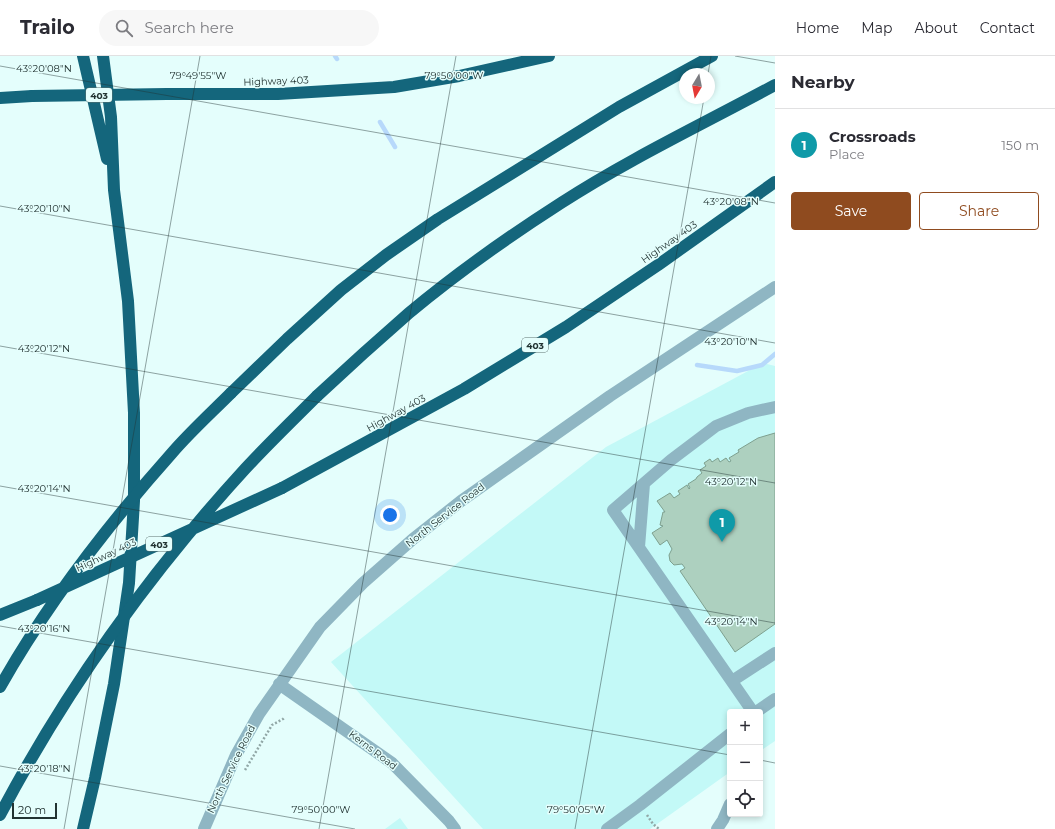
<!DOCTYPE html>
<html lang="en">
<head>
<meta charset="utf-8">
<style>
	body { margin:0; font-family:Montserrat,sans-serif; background:#f7f7f7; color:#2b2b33 }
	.controls { position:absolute; right:12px; bottom:12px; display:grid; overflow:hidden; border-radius:4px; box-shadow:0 2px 6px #0003 }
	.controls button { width:36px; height:36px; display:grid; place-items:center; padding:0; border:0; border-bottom:1px solid #e1e1e2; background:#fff; color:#2b2b33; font:20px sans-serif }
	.compass { position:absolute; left:679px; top:12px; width:36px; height:36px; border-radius:50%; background:#fff; box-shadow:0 2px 6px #0003; rotate:190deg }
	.scale { position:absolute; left:12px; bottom:10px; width:45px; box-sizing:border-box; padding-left:4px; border:2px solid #223332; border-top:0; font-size:11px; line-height:14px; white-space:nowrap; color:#223332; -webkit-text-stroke:3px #e4fefc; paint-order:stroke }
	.you { position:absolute; left:390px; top:459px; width:14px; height:14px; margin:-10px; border:3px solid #fff; border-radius:50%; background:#1a73e8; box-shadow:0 0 0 6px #1a73e833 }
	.badge { display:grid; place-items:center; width:26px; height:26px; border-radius:50%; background:#8f4b1f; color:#fff; font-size:13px; font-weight:700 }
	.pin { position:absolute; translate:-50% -33px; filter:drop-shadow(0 1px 2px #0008) }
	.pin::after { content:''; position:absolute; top:21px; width:14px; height:12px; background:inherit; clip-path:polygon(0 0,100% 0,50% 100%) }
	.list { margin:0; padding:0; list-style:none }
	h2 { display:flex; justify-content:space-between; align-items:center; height:52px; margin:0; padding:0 16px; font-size:17px }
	h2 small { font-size:13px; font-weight:400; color:#7c7c81 }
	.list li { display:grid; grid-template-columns:26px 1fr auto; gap:12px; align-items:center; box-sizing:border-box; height:72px; padding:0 16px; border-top:1px solid #e1e1e2 }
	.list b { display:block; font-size:15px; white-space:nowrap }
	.list p { margin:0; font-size:13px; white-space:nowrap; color:#7c7c81 }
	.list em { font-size:13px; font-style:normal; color:#7c7c81 }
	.actions { display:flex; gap:8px; padding:12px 16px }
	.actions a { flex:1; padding:9px 0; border:1px solid #8f4b1f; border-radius:4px; text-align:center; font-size:14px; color:#8f4b1f }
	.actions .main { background:#8f4b1f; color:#fff }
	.icon { flex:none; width:22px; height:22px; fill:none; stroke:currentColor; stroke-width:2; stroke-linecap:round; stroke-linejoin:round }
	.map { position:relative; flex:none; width:775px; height:773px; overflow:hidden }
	header { display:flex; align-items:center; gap:24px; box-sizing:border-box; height:56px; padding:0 20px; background:#fff; border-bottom:1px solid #e1e1e2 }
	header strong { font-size:19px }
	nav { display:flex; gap:22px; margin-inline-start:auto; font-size:14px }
	.search { width:280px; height:36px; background:#f7f7f7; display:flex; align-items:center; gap:10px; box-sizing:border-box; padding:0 14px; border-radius:22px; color:#7c7c81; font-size:15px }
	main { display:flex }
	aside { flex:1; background:#fff }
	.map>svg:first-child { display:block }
</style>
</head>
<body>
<header>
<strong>Trailo</strong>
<div class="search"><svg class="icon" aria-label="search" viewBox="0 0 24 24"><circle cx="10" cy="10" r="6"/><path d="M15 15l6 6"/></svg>Search here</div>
<nav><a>Home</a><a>Map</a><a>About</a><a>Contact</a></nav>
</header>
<main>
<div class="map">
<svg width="775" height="773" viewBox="0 0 775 773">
	<rect width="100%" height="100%" fill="#e4fefc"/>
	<path fill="#c3f9f7" d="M763,307L775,310V685L760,695V656H730V716L650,773H483L331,606L606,391Z
		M400,762L408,773H385Z"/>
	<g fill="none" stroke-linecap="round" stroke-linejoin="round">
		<path stroke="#b7d9fb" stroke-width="4.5" d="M335,0L337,3
			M380,66L395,91
			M697,309L737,315L762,309L775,298"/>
	</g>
	<path fill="#add0bf" stroke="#7ea08f" d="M775,377V568L735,596L680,515L685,512L682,508L674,509L670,505L669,499L672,493L667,484L660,489L652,477L663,470L660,469L663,456H665L657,445L670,437L674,442L680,438L678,435L687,429L689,433L690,432L688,428L696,423L697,421L702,417L700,414L706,410L704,407L710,403L712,406L718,402L720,406L726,402L729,406L731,405L729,402L739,396L738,394L758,382Z"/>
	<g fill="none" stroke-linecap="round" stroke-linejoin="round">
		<path stroke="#91a7a6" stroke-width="2.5" stroke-dasharray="2 2" stroke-linecap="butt" d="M245,714L272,669L283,663L285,661
			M647,759L653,768L659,773"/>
		<path stroke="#8fb6c3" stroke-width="12" d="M639,491L644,428
			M732,625L775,597
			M279,628L392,707L449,765L455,773
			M753,656L613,454L671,404L716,370L748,357L775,351
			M756,656L775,643
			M204,773L236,699L259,658L320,571L363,527L413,483L461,445L610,340L775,231
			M607,773L640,749L730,678
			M717,773L723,764L730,748"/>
		<path stroke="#14667c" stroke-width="12" d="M83,0L107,103
			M167,38H278L394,31L459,20L549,0
			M0,42L32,40
			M231,337L287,283L341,234L386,199L438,163L619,51L712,0
			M317,340C347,312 378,284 409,257C457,217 508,181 561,147C629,103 703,68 775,29
			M282,432L464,333L566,271L658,209L775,126
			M0,559L37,544
			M83,773L95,722L114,628L129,527L134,445V357L128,245L114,134L111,61L103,0"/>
		<path stroke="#14667c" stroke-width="12" d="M32,40L167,38
			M37,544L282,432
			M0,631C48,546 107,470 172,397C190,376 211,357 231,337
			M0,759C67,632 148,519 245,413C268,388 293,364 317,340"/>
	</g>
	<path fill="none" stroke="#223332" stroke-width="1" stroke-opacity="0.45" d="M735,0L775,7M0,10L775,147M708,18L711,0M0,150L775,287M0,290L775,427M0,430L775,567M0,570L730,699M760,704L775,707M0,710L355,773M64,773L200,0M319,773L456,0M575,773L704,42"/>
	<g text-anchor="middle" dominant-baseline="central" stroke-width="3" stroke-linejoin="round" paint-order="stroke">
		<g fill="#e4fefc" stroke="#5c706f" stroke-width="1">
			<rect x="86" y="32" width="26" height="14" rx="3"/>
			<rect x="522" y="282" width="26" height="14" rx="3"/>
			<rect x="146" y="481" width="26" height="14" rx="3"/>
		</g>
		<g font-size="9" font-weight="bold" fill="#223332">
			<text x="99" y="39">403</text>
			<text x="535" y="289">403</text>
			<text x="159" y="488">403</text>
		</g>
		<g font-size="10" fill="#223332" stroke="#e4fefc">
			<text transform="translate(276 25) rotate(-2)">Highway 403</text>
			<text transform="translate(669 186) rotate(-35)">Highway 403</text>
			<text transform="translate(396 357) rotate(-29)">Highway 403</text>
			<text transform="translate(445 459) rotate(-38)">North Service Road</text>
			<text transform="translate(106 499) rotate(-25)">Highway 403</text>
			<text transform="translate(373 694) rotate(37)">Kerns Road</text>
			<text transform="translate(231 713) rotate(-64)">North Service Road</text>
		</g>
	</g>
	<g font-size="10" text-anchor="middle" fill="#223332" stroke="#e4fefc" stroke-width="3" stroke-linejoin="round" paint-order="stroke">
		<text x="44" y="16">43°20'08"N</text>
		<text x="198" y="23">79°49'55"W</text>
		<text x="454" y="23">79°50'00"W</text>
		<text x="731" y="149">43°20'08"N</text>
		<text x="44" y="156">43°20'10"N</text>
		<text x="731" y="289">43°20'10"N</text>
		<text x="44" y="296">43°20'12"N</text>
		<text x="731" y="429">43°20'12"N</text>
		<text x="44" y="436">43°20'14"N</text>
		<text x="731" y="569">43°20'14"N</text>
		<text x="44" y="576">43°20'16"N</text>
		<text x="44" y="716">43°20'18"N</text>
		<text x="321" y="757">79°50'00"W</text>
		<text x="576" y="757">79°50'05"W</text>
	</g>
</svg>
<div class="controls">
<button>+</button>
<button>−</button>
<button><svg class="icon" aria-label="locate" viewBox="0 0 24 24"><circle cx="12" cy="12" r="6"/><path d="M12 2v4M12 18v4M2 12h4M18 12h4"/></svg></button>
</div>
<svg class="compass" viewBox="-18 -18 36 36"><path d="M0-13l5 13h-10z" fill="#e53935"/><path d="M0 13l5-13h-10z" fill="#7c7c81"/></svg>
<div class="scale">20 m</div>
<div class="you"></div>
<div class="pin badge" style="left:722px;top:486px;background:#0f9aa8">1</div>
</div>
<aside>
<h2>Nearby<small></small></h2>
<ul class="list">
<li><span class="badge" style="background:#0f9aa8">1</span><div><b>Crossroads</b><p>Place</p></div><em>150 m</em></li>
</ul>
<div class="actions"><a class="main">Save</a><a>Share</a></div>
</aside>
</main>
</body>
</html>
